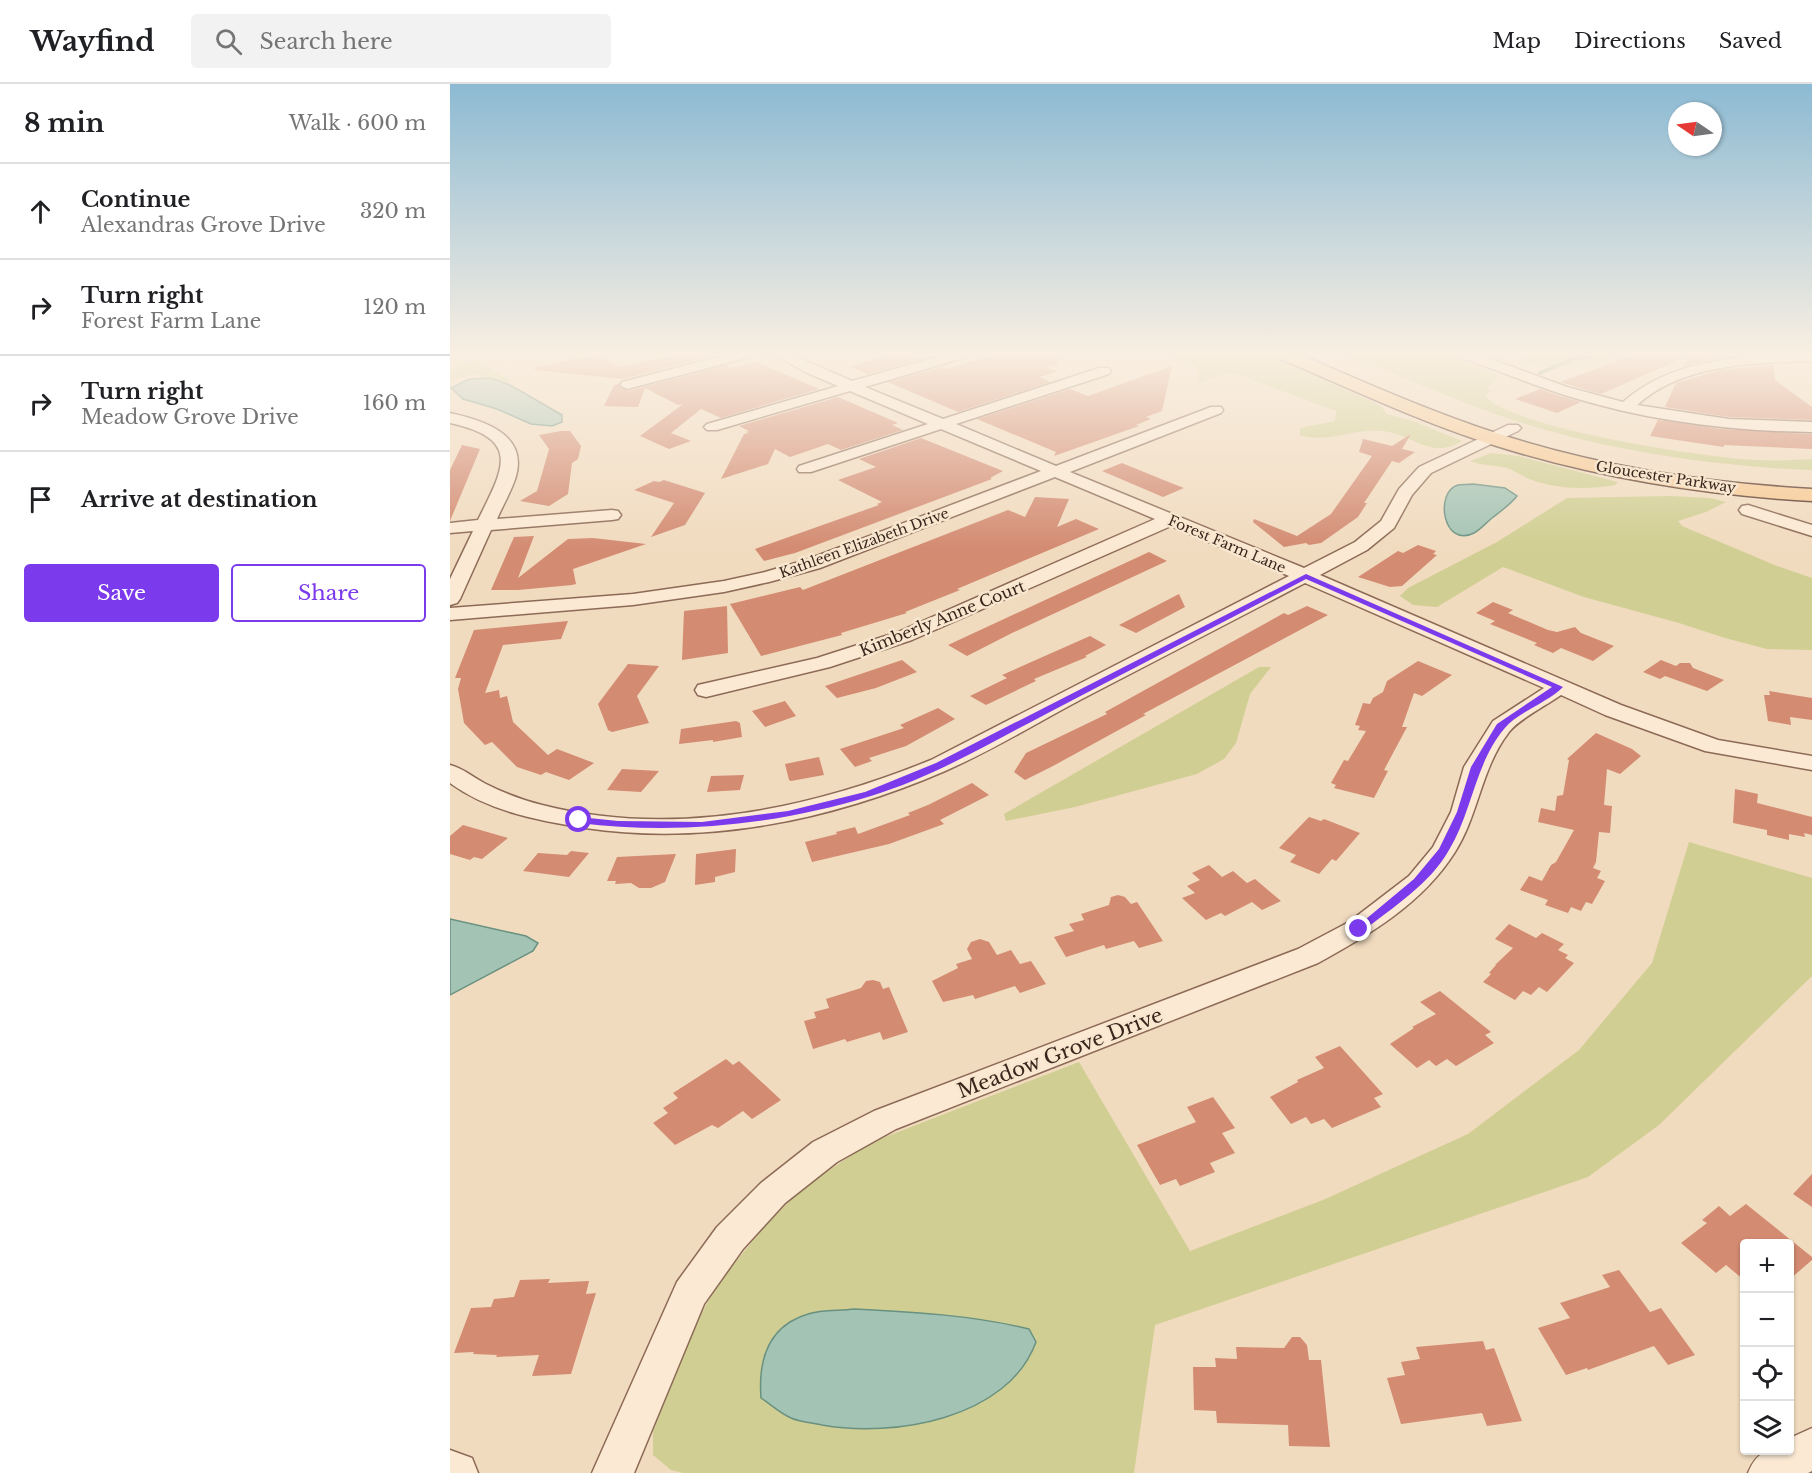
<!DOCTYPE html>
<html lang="en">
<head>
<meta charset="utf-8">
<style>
	body { margin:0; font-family:"Libre Baskerville",serif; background:#f2f2f2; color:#202124 }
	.controls { position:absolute; right:18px; bottom:18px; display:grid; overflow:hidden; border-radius:6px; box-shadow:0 2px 4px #0004 }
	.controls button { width:54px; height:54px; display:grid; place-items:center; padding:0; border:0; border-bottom:2px solid #e0e0e0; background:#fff; color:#202124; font:30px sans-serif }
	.compass { position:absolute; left:1218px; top:18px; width:54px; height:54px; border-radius:50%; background:#fff; box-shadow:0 2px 4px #0004; rotate:283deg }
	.stop { position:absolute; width:18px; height:18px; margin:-14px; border:4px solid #7c3aed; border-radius:50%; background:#fff }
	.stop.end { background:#7c3aed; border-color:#fff; box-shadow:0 2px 6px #0008 }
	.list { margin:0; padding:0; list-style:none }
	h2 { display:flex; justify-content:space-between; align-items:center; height:78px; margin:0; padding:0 24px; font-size:26px }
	h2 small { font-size:20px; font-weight:400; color:#757577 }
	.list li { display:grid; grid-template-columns:39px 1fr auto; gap:18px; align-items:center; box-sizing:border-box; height:96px; padding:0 24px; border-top:2px solid #e0e0e0 }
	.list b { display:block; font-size:22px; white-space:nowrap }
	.list p { margin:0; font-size:20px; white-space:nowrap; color:#757577 }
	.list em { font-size:20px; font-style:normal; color:#757577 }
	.actions { display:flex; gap:12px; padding:18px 24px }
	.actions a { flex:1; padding:14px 0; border:2px solid #7c3aed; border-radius:6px; text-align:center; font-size:21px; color:#7c3aed }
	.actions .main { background:#7c3aed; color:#fff }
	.icon { flex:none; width:33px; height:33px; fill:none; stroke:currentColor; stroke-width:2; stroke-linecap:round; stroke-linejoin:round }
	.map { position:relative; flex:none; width:1362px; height:1389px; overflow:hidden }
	header { display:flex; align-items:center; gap:36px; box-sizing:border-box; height:84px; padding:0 30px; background:#fff; border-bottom:2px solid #e0e0e0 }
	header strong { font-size:28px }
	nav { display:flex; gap:33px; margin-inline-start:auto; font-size:21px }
	.search { width:420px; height:54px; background:#f2f2f2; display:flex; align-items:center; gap:15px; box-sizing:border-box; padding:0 21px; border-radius:6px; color:#757577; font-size:22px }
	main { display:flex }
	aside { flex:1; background:#fff }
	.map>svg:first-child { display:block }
</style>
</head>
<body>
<header>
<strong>Wayfind</strong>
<div class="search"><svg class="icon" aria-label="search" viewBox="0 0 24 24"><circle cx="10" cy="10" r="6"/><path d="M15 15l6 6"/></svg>Search here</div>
<nav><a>Map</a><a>Directions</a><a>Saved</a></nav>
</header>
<main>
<aside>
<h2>8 min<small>Walk · 600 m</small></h2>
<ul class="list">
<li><svg class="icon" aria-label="ahead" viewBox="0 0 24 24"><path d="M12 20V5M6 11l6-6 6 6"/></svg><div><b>Continue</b><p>Alexandras Grove Drive</p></div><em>320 m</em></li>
<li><svg class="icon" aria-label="right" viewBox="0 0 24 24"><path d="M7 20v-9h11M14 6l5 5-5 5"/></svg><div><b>Turn right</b><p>Forest Farm Lane</p></div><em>120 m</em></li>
<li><svg class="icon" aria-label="right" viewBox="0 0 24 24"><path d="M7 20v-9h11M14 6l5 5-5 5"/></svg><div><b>Turn right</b><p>Meadow Grove Drive</p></div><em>160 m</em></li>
<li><svg class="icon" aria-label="arrive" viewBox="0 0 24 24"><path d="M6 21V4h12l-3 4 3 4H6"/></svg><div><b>Arrive at destination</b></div></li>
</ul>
<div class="actions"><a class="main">Save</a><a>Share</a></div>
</aside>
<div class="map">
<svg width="1362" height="1389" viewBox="0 0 1362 1389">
	<rect width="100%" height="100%" fill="#f1dbbf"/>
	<path fill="#d0ce92" d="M720,271L821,272L911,312L931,322L937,330L963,337L1012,357C980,376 965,351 933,347C905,343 877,360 850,351V344L885,337L886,327L789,291L777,290L749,298L746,281Z
		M898,271H995L1046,290L1048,294L1037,303L1041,307L1035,312C1064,345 1258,374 1307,376C1325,377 1344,376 1362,375V386C1259,382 1149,366 1051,332C1000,314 949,291 898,271Z
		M1088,271H1169L1134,281L1099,282L1071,278Z
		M23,276L61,296L56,299L23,290L0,297V285Z
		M1041,369L1068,372L1168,398L1165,401C1139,406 1107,405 1082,396C1073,393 1066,387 1057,384C1045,381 1032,382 1020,377Z
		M1220,412L1260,414L1276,418L1256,428L1228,437L1232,442L1327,482L1362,494V566L1317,565L1275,554L1229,539L1134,513L1053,483L987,523L963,521L950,512L958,504L1047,458L1117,414Z
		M809,583H821L800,610L786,659L774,675L747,690L625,723L556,737L554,730Z
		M1239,758L1362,794V892L1209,1041L1138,1093L705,1241L684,1389H233L221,1386L203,1371V1348L239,1252L267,1201L318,1138L355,1102L422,1058L629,978L740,1167L873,1116L1018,1050L1129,966L1202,879Z"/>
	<path fill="#a3c3b4" stroke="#699181" stroke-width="1.5" d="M40,294L60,301L112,331V338L102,342L81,340L47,325L13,315L1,304L19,295Z
		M1023,400L1055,404L1067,412C1061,420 1051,427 1042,434C1037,438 1030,446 1024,449C993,465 984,408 1008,401C1012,400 1018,401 1023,400Z
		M0,835L76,852L88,859L83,867L0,911Z
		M404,1225C463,1228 522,1231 579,1245L586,1258C558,1335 443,1354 372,1341C363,1339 350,1338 341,1334C331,1330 320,1320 311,1314C308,1275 318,1242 358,1230C372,1225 390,1227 404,1225Z"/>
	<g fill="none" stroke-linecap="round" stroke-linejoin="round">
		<path stroke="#699181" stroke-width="4" d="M1090,289L1125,274L1151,271"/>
	</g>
	<path fill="#d38b72" d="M148,271L170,283L228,271H253L258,273L173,295L85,286V283Z
		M437,271H459L471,275L418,290L400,283Z
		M543,271H607V281L594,283L608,287L590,293L600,298L508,328L438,298L491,283L497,285Z
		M1184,271H1298L1262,275L1234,282L1240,271L1151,310L1110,298Z
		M307,278L369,305L271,334L251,325L221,349L241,357L219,365L190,352L233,320L228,321L195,304L188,323L154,322L164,301L168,300L178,307L276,281L281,284Z
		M1324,281L1325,296L1362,323V336L1279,333L1215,323L1226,299L1270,286Z
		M722,282L712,327L696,333L701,335L686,341L689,342L604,372L606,368L527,335L620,305L638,312Z
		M1090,305L1107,311L1131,318L1107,329L1065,315Z
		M388,313L448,339L442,341L453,346L391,366L378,360L340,373L325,365L318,380L271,395L294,350L299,349L296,348L299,347L289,342Z
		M1208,336L1271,345L1362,350V365L1274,361V363L1200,352Z
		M111,347H120L131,362L128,375L122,379L118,410L99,422L70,417L87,407L99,365L89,351Z
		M961,350L952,365L965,368L949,379L942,377L914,419H917L908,433L871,459L859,461L856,459L834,463L803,438L804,435L847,452L881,430L922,372L909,368L913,355L942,362Z
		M471,354L553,387L540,394L542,395L345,469L314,477L305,465L429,421L427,420L432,418L388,396L426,383L409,375Z
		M12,361L30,365L0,437V386Z
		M672,379L716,397L734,404L713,413L652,387Z
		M214,396L255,409L235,441L201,453L224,419L184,406L204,397L209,398Z
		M585,413L619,415L607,443L626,435L649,445L507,505L510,506L455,528L457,529L391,549L392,551L311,572L280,520L350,503L353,506L558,426L575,433Z
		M84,452L68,494L118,455L143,454L196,460L123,485L126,500L122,501L68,506H41L64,453Z
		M968,461L986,467L983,470L987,471L952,502L940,503L908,493L948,467L953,469Z
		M699,468L717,477L562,549L517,572L498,561Z
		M729,510L735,523L686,549L669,541Z
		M1043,518L1063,526L1058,529L1098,546L1107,548L1125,543L1131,549L1164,562L1143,577L1111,564L1103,569L1084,561L1087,559L1040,540L1045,537L1026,529Z
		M277,522L278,569L232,576L234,527Z
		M857,522L878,531L693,630L696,631L603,682L575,696L564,688L576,669L657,630L655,628L834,529L838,531Z
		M118,537L111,555L53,561L35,609L49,606L50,614L57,612L63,638L98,671L107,665L144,679L119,696L96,688L91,691L67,683L42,658L35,661L14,639L8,605L11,594H5L24,546Z
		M640,552L656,561L635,572L637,573L584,595L586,597L536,621L520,612L557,594L552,591Z
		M452,576L467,588L426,604L387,614L375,602Z
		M1211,576L1226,582L1230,579H1240L1243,584L1274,596L1257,607L1215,592L1210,595L1193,588Z
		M968,577L1002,591L972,612L964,609L952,643H957L934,686L938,687L924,714L884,704L886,701L881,699L894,676L898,677L916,647L908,646L910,642L905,641L913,619L920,620L923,614L933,608L937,597Z
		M178,580L209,582L187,612L199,639L162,648L158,646L148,620Z
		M1319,607L1362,614V636L1340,633L1341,641L1318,637L1314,611H1320Z
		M335,617L346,632L315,643L302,627Z
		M488,624L505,635L456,662L419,674L422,677L405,683L390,665L454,644L450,641Z
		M286,637L290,639L292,653L263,658V656L229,660L231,645Z
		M1146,649L1182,665L1191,672L1170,690L1157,685L1154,721L1162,722L1160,749L1149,748L1146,778L1143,784L1151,787L1147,794L1155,797L1142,820L1136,818L1131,827L1121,823L1118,829L1095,821L1098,816L1070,806L1079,792L1092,797L1101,781L1106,778L1124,746L1088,738L1091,724L1105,727L1107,712L1113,711L1119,676L1117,675Z
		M369,673L374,691L341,697L339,696L335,680Z
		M172,685L209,687L191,708L157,706Z
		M294,691L290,706L257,708L261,692Z
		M522,699L539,711L490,736L494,740L439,760L362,778L355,758L387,750L386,748L405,743L408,750L460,731L458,729L478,721Z
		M1285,705L1308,710L1307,719L1362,733V751L1354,749L1355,753L1339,750V756L1317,751V746L1283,739Z
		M859,733L871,737L874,735L910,749L886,777L882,775L869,790L840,778L846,771L829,764Z
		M13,741L58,754L32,775L24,773L20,776L0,770V752Z
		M286,765L285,788L265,793V798L245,801L246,770Z
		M121,767L139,769L119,793L73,787L88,769L117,771Z
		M226,770L215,798L201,804H189L181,799L165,800L166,797H157L167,773Z
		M759,781L772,793L783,787L797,799L805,795L831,817L812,826L802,818L775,832L771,829L756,836L732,814L745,809L737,802L750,796L742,789Z
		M668,811L675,813L681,820L687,818L713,857L689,864L684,857L656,865L654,861L616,873L604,853L624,847L619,840L634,836L631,830L659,821L661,813Z
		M1059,840L1086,854L1092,849L1114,860L1108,866L1118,871L1115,874L1124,879L1097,908L1089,903L1081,911L1073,907L1065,916L1033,898L1041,890L1039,889L1046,881H1045L1063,864L1045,855Z
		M530,855L539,858L547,871L561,866L570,880L581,877L596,900L570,909L565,902L525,915L523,911L493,918L482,897L508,884L506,880L522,875L517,865L521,858Z
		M423,896L430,898L433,905L439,903L458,948L433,956L430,948L397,958L395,955L363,965L354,937L366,934L364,928L379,924L376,915L411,904L416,897Z
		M990,907L1041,948L1035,951L1044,959L1006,982L997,975L986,982L979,976L967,984L940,960L964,944L962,943L986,930L970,918Z
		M890,962L933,1010L924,1014L931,1023L882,1044L874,1035L861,1040L856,1033L841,1040L820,1013L848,998L847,996L874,984L865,973Z
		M276,975L283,981L289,977L331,1016L302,1035L293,1027L268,1044L262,1041L225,1061L203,1039L218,1029L213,1024L228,1014L223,1009Z
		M763,1013L785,1044L772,1049L785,1069L760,1079L765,1088L730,1102L726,1095L710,1101L687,1061L746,1038L737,1023Z
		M1362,1090V1123L1343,1110Z
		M1296,1120L1362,1173V1176L1340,1195V1160H1294V1196L1276,1181L1266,1189L1231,1159L1257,1139L1252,1136L1269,1122L1280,1132Z
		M1169,1186L1200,1228L1211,1224L1245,1271L1218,1281L1204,1262L1138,1286L1137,1284L1116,1291L1088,1244L1120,1234L1110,1219L1160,1203L1152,1191Z
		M100,1195L98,1199L139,1197L136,1210L146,1209L121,1290L82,1292L89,1271L46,1273L47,1271L23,1270L24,1268L4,1269L21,1224L41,1223L44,1215L64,1213L70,1196Z
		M842,1253H850L857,1261L859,1276H871L880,1363L839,1362L838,1341L767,1339L766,1327L744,1326L743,1283H766L765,1274L787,1275L786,1263L834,1264Z
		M1033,1257L1036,1266L1044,1264L1072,1337L1037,1342L1032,1329L951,1340L937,1294L955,1291L951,1278L970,1275L966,1263Z"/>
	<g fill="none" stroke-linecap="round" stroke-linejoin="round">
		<g stroke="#8c6a56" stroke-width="3">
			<path id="minor" d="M276,271H298L296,274L177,305L170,301L172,298Z
				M325,271H342L402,297L494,271H515L513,274L415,303L493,335L649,284H659L661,287L659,290L506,340L606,382L761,323H771L773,326L771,329L620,388L854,484L905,458L931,437L949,405L969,383L1058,341H1068L1071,344L1068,347L981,389L962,411L944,444L917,466L870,491L1171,621L1268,656L1362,672V686L1255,667L1155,631L1111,611C1097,621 1069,635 1059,648C1031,684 1029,730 1005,768C973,819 919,851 868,879L446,1045L387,1078L335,1119L293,1165L254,1220L184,1389H142L227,1198L267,1143L311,1099L363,1058L424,1027L848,865L899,838L959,792L983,763L1001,728L1014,683L1043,637L1094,604L855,499C780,538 705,577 630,616C585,640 541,667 495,687C382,736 257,762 135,744C89,737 38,727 0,699V681C13,684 24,694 36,700C54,709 72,716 92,721C222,754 358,726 481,676L839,492L721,442L462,556L380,583L256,613L248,611L245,606L248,601L367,574L448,548L705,435L605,393L370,484L319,498L274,508L183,521L0,536V524L183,510L274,497L315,488L356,476L591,387L491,345L361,388H349L347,385L349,382L478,340L400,307L267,346H257L254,343L257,340L388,302L355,288Z
				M1011,271H1030L1117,303L1173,318C1224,273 1297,271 1362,271V277C1304,279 1233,279 1187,321L1279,335L1362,338V348C1281,347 1199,337 1121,313C1085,302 1049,287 1013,274Z
				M0,329C31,336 78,349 66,392C62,406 53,421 47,435L162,426L168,427L171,431L168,435L162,436L41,446L10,515L7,519L0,521V495L23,447L0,449V439L28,436C53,385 73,355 0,339Z
				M1298,421L1362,441V452L1292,430L1289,426L1292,422Z
				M1362,1344V1387L1358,1389H1298C1308,1366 1316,1366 1340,1366V1354Z
				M0,1366L22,1374L28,1389H0Z"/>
		</g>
		<g stroke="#59392b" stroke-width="3">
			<path id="major" d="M829,271H851C916,299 981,328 1049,350C1151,383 1256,399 1362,405V417C1252,411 1142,393 1037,359C966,336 899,304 831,275Z"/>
		</g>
		<use href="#minor" fill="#fbe9d3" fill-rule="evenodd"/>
		<use href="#major" fill="#f8c993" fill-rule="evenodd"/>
	</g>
	<linearGradient id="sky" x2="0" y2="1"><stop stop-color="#8cbad3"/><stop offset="0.58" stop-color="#f9efe2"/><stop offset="1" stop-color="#f9efe2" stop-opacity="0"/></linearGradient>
	<rect width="1362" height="465" fill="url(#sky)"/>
	<path fill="#7c3aed" d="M856,490L1113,603C1097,619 1068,628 1054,645C1025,680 1022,728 999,766C980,800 943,823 913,847L909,848L904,845L964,795L989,765L1007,728L1021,683L1047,640L1102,603L856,495C770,540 684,584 598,629C540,659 483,693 421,712C326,741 227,751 129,739L124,736L129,733L168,737L252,738L338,727L415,708L486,679Z"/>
	<g text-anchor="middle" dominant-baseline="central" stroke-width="5" stroke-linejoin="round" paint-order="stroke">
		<g font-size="14" fill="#3a261c" stroke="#f8e6cf">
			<text transform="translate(1216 393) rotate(9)">Gloucester Parkway</text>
			<text transform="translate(414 459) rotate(-20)">Kathleen Elizabeth Drive</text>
			<text transform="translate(777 460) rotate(23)">Forest Farm Lane</text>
		</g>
		<g font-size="16" fill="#3a261c" stroke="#f8e6cf">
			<text transform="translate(492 534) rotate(-22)">Kimberly Anne Court</text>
		</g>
		<g font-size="20" fill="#3a261c" stroke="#f8e6cf">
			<text transform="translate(610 969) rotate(-21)">Meadow Grove Drive</text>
		</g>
	</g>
</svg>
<div class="controls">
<button>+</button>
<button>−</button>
<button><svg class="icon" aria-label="locate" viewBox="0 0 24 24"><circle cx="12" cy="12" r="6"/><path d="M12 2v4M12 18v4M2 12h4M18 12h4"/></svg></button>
<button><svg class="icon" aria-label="layers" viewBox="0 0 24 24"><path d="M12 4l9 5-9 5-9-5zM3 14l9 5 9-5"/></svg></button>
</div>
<svg class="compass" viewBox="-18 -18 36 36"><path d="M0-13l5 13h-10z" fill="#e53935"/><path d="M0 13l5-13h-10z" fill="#757577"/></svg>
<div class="stop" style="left:129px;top:736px"></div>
<div class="stop end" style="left:909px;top:845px"></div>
</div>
</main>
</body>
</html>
